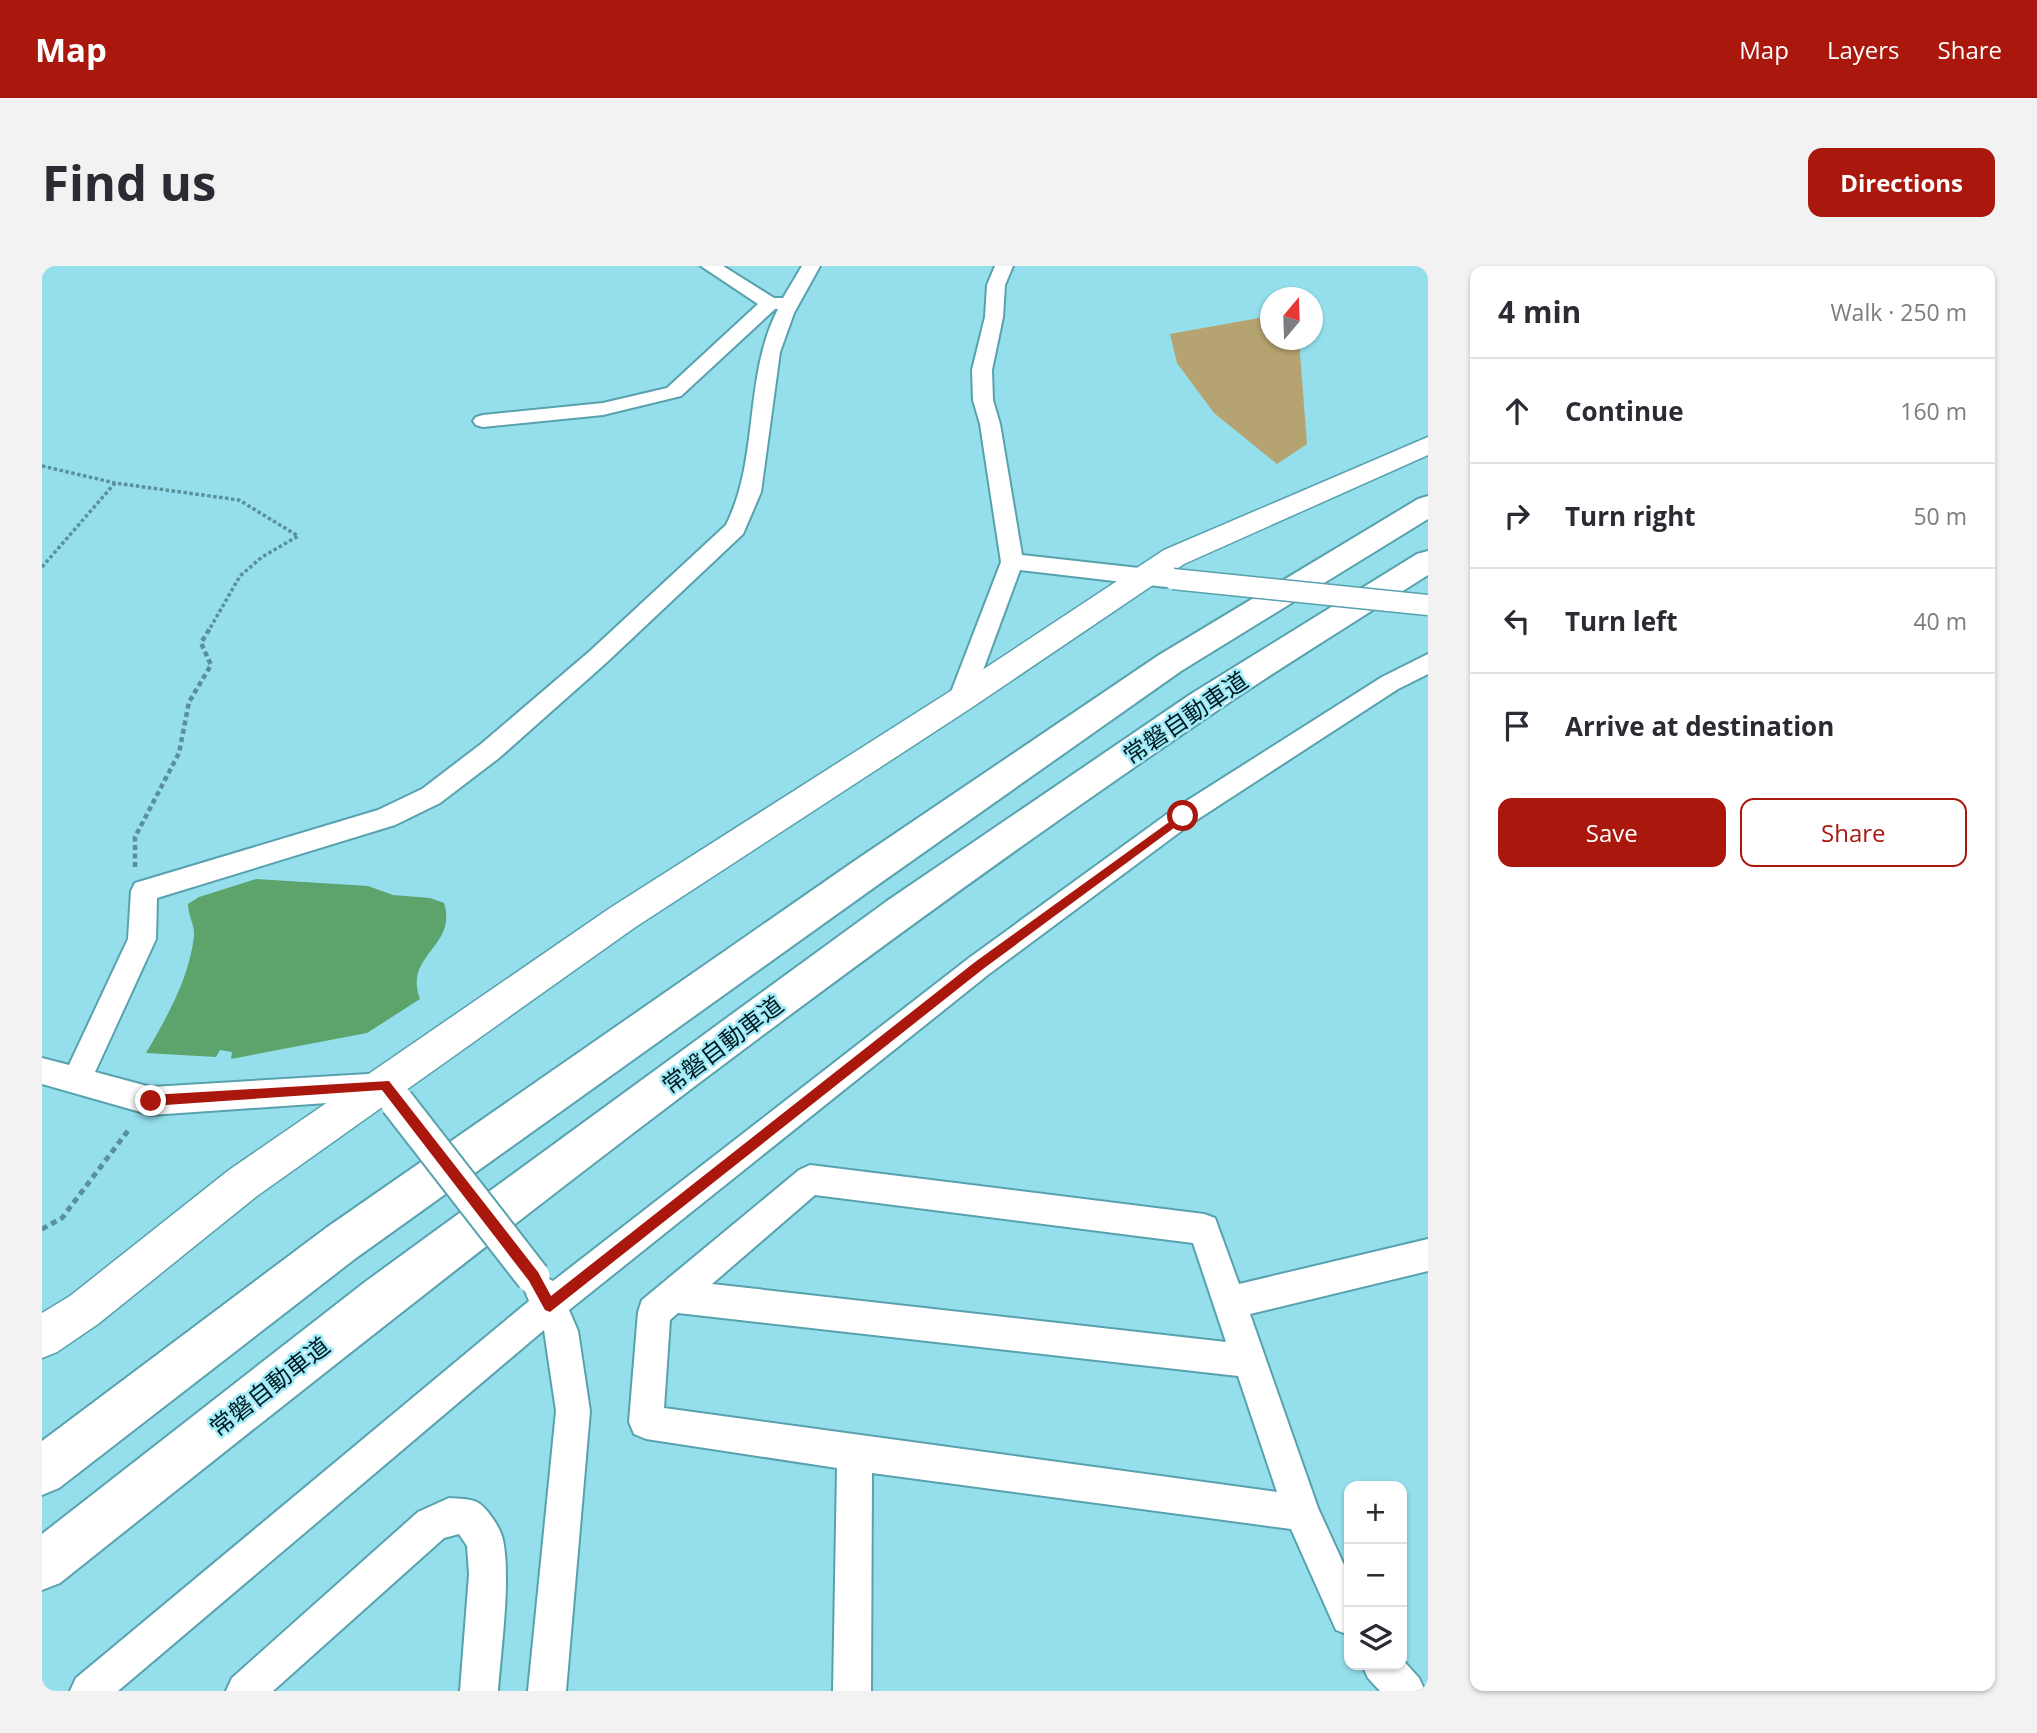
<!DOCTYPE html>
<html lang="en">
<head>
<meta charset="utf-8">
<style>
	body { margin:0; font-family:"Open Sans","Noto Sans JP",sans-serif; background:#f2f2f3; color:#2b2b33 }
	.controls { position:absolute; right:21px; bottom:21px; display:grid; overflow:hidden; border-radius:14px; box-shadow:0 2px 5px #0004 }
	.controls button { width:63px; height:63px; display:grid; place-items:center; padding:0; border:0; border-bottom:2px solid #e1e1e2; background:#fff; color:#2b2b33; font:35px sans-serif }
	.compass { position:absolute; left:1218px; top:21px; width:63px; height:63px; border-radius:50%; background:#fff; box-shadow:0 2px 5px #0004; rotate:19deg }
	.stop { position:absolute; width:21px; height:21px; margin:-16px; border:5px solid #a9170d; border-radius:50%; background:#fff }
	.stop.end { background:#a9170d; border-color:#fff; box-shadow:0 2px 7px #0008 }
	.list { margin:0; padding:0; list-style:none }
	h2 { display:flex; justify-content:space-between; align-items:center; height:91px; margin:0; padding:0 28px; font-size:30px }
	h2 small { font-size:23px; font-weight:400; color:#7c7c81 }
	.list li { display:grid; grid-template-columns:46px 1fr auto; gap:21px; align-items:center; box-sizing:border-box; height:105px; padding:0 28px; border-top:2px solid #e1e1e2 }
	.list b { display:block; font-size:26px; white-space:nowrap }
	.list em { font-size:23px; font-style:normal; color:#7c7c81 }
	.actions { display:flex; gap:14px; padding:21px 28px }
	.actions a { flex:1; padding:16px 0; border:2px solid #a9170d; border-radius:14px; text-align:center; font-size:24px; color:#a9170d }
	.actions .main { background:#a9170d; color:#fff }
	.icon { flex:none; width:38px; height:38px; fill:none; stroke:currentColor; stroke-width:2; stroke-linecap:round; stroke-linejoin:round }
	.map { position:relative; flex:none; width:1386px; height:1425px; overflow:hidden; border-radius:14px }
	header { display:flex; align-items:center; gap:42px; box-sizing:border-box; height:98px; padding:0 35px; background:#a9170d; color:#fff }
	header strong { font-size:33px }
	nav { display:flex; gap:38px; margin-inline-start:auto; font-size:24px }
	.intro { display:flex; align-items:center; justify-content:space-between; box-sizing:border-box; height:168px; padding:0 42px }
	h1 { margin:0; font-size:49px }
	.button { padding:18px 32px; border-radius:14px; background:#a9170d; color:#fff; font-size:24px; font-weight:700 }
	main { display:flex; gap:42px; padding:0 42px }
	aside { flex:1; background:#fff; border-radius:14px; box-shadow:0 2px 5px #0004 }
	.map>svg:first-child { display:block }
</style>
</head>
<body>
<header>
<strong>Map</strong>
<nav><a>Map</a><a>Layers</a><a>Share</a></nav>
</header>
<div class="intro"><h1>Find us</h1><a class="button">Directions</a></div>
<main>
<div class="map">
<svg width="1386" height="1425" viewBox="0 0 1386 1425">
	<rect width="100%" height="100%" fill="#95dfec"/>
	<path fill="#b5a371" d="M1228,50V74H1257L1265,178L1235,198L1172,147L1135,97L1128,68Z"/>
	<path fill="#5ca36c" d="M214,613L326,620L351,629L388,632L402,637C416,681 361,689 378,733L325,767L189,793L190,786L178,784L174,791L104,787C125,751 147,713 152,670C153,660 146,649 146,638L157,631Z"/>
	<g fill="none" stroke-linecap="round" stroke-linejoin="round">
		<g stroke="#58a1ae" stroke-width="4">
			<path id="minor" d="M659,0H681L732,32H741L760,0H778L752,47L738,86L719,226L701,268L564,397L457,492L398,537L353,559L115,632L114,673L53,806L109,821L343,807L353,810L358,820L353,830L343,833L109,849L0,818V792L27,799L86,673L89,625L93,617L336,544L380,523L439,478L548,385L684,259C718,191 701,111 736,43H733L639,130L561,149L441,161L434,159L431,155L434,151L441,149L561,137L625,122L716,38Z
				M953,0H971L963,19L961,51L950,104L951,134L958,158L980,289L1124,305L1132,308L1135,313L1132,318L1124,321L978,304L930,434L927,440L918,443L909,440L906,434L959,296L938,158L931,134L930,104L943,51L945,19Z
				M1386,388V408L1356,423L1150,557L947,708L527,1044L536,1065L548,1145L524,1425H486L514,1145L502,1064L76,1425H28L34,1412L487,1035L483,1025L488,1014L499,1009L511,1015L927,692L1132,543L1340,411Z
				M768,899L1162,948L1173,952L1197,1018L1386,973V1005L1208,1048L1276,1242L1307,1310V1369L1294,1364L1249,1263L830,1207L829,1425H791L795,1202L604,1173L592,1168L587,1156L596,1046L600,1034L757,904ZM773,929L1151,977L1184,1076L670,1018ZM636,1047L1196,1110L1235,1226L622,1142L628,1054Z
				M407,1232C417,1233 430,1232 438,1238C447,1245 459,1263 461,1274C469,1313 459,1384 456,1425H418L427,1308L425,1280L417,1268L402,1272L231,1425H184L190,1412L376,1246Z
				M1360,1393L1377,1412L1383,1425H1338L1326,1412L1320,1399H1360Z"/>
		</g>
		<g stroke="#58a1ae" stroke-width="3">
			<path id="tertiary" d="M1386,171V189L1142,298L929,442L592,662L215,930L56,1058L15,1086L0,1092V1047L28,1030L187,904L568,642L907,426L1122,284Z"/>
		</g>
		<g stroke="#58a1ae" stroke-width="4">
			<path id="motorway" d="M1386,230V253L1139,405L837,618L314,992L17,1222L0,1229V1175L284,962L811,596L1117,389L1376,233Z
				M1386,285V309C1314,355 1241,400 1170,448C772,718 394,1017 18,1317L0,1324V1268L323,1016L845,635L1149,428L1375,288Z"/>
		</g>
		<path stroke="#59909a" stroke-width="3.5" stroke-dasharray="3.5 2.5" stroke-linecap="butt" d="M0,200L73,217L197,234L256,270L220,291L198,310L167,364
			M0,301L73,217"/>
		<path stroke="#59909a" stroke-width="4.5" stroke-dasharray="5 3.5" stroke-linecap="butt" d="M93,601V571L137,487L147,436L169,399L159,377L168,362"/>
		<path stroke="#59909a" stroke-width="5" stroke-dasharray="6 4.5" stroke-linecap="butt" d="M0,963L20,952L88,862"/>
		<use href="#minor" fill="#fff" fill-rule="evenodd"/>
		<use href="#tertiary" fill="#fff" fill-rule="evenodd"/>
		<use href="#motorway" fill="#fff" fill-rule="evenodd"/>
		<g stroke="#58a1ae" stroke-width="23" stroke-linecap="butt">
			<path id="minor-bridge-far1" d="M1131,313L1386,339"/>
		</g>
		<g stroke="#58a1ae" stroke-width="37" stroke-linecap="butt">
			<path id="minor-bridge" d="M355,836L491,1011"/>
		</g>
		<use href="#minor-bridge-far1" stroke="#fff" stroke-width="20"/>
		<use href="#minor-bridge" stroke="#fff" stroke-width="33"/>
	</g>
	<path fill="#a9170d" d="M1141,546L1146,550L1144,553L941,703L508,1046L503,1044L487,1015L340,824L109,840L103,835L109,829L347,815L496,1006L509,1030L933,696Z"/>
	<g text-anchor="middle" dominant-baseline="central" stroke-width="5" stroke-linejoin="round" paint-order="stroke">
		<g font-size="24" fill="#001b20" stroke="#a2ecf9">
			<text transform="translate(1143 451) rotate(-34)">常磐自動車道</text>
			<text transform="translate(680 778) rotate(-37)">常磐自動車道</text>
			<text transform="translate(227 1120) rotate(-38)">常磐自動車道</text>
		</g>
	</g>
</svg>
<div class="controls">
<button>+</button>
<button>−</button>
<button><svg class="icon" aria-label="layers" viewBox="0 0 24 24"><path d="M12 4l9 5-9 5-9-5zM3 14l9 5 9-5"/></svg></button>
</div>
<svg class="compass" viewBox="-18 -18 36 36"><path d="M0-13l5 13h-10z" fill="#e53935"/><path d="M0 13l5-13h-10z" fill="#7c7c81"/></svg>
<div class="stop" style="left:1141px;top:550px"></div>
<div class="stop end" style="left:109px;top:835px"></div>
</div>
<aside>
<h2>4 min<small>Walk · 250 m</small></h2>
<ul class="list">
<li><svg class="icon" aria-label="ahead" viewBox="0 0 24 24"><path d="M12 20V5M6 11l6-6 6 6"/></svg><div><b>Continue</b></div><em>160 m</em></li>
<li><svg class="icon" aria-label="right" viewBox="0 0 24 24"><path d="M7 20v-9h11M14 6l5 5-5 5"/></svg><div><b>Turn right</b></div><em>50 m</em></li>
<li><svg class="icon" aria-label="left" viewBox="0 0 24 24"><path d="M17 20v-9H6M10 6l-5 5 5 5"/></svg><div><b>Turn left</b></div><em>40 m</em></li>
<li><svg class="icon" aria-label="arrive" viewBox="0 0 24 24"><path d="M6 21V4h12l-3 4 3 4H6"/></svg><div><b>Arrive at destination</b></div></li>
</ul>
<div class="actions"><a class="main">Save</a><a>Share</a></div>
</aside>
</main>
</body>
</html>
